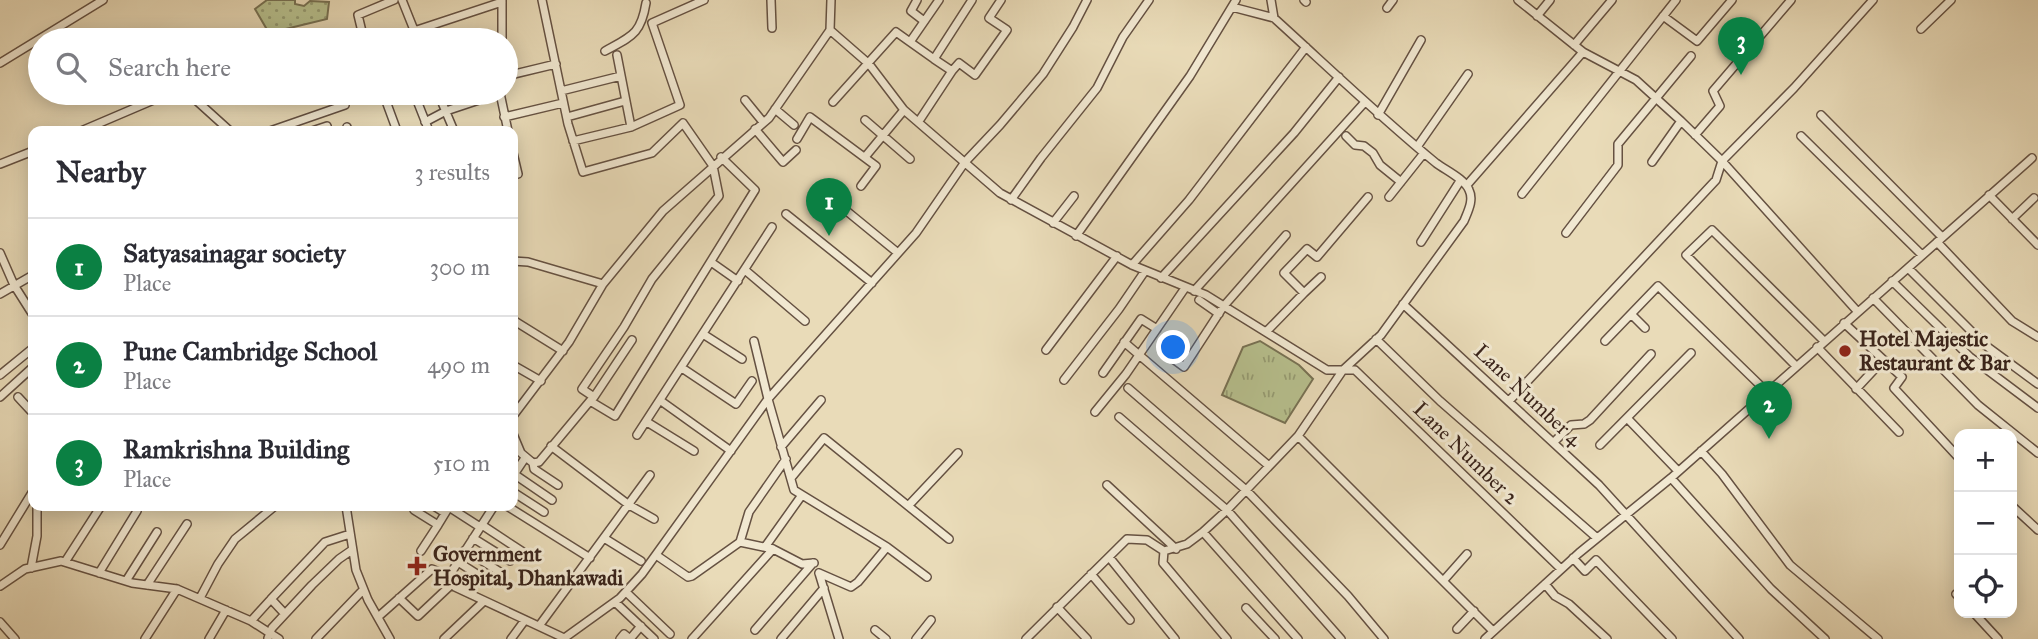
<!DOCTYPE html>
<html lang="en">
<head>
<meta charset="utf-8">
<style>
	body { margin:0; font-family:"IM FELL Great Primer",serif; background:#f2f2f3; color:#2b2b33 }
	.controls { position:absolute; right:21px; bottom:21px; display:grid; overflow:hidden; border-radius:14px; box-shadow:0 4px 18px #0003 }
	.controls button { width:63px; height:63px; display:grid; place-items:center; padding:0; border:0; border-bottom:2px solid #e1e1e2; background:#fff; color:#2b2b33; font:35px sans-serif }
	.you { position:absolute; left:1174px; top:348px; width:24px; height:24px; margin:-18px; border:5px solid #fff; border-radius:50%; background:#1a73e8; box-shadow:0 0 0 10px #1a73e833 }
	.badge { display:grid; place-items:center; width:46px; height:46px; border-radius:50%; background:#0b8043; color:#fff; font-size:23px; font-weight:700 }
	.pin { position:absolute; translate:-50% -58px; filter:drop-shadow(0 2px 4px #0008) }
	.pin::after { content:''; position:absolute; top:37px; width:24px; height:21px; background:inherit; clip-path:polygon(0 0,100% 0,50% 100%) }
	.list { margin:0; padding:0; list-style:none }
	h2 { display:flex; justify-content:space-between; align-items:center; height:91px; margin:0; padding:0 28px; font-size:30px }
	h2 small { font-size:23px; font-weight:400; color:#7c7c81 }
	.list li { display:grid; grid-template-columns:46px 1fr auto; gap:21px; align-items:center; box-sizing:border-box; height:98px; padding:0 28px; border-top:2px solid #e1e1e2 }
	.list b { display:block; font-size:26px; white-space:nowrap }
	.list p { margin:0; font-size:23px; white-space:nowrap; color:#7c7c81 }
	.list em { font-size:23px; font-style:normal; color:#7c7c81 }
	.icon { flex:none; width:38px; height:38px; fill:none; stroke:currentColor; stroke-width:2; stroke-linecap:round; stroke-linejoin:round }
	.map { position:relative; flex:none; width:2038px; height:639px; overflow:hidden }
	.search { position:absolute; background:#fff; box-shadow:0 4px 18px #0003; left:28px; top:28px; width:490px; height:77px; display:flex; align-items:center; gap:18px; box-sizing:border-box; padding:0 24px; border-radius:38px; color:#7c7c81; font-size:26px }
	.panel { position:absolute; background:#fff; box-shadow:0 4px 18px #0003; left:28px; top:126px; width:490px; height:385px; border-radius:14px }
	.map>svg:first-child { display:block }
</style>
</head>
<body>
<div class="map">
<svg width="2038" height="639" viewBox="0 0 2038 639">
	<defs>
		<pattern id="park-tufts" width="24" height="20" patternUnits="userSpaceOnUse" patternTransform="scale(1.75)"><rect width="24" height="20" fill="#b7c08e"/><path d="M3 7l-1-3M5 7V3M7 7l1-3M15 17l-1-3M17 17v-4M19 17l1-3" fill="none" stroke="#969c73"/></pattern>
		<pattern id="garden-dots" width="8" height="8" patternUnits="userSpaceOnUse" patternTransform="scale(1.75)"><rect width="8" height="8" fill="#b7c08e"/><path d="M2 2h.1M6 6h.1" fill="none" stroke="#969c73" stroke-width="1.8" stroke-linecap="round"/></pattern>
	</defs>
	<rect width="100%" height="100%" fill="#e9dbb8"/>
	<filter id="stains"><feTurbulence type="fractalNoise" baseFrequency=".00286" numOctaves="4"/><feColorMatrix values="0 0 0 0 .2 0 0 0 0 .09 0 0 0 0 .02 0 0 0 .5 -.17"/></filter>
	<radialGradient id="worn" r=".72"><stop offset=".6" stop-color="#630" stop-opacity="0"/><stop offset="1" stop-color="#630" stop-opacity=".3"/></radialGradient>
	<path fill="url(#park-tufts)" stroke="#787254" stroke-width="2" d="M1260,341L1299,365L1313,379L1285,423L1222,395L1243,347Z"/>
	<path fill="url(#garden-dots)" stroke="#787254" stroke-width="2" d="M267,0H295V4L304,6L310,1L329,2L327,19L269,33L255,9Z"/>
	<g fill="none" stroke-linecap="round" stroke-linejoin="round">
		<g stroke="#655142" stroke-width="10">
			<path id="minor" d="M402,0L418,40
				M502,0V40
				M542,0L568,124L583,172L652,153L683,123L713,166L719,196L652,279L624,327L582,389L594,397L590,401L615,416L755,190L721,157
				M771,0L772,28
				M917,0L911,11L924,21
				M1304,0L1306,2
				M1518,0L1583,52L1636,80L1681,121L1722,161L1857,311
				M1232,7L1274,18
				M1387,8L1393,0
				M1537,16L1550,0
				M1663,16L1697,41L1732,0
				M1921,29L1951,0
				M830,30L869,64L904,110L1000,193L1132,265L1206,295L1327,370H1355L1561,569
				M414,31L502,2
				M364,40L358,15L394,0
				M1574,45L1612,0
				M605,51C632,36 641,34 646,3
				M617,55L631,127
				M934,59L910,42L939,0
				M0,63L103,0
				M952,71L959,63L975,75L1007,30L989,18L1001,0
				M506,76L556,64
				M561,91L621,76
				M188,93L230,131
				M383,93L397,131
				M414,93L429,131
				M438,93L454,131
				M500,93L508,131
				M745,100L763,122
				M833,102L896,32L910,42
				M775,109L794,125
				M1378,115L1421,40
				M1821,115L1942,237
				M504,117L563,103
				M567,117L625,101
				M865,120L910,159
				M919,121L952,71L934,59L972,0
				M425,122L446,111L500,93
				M347,127L348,131
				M755,129L783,162L796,150
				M81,131L170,93
				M270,131L345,105L341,93
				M312,131L327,126L328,131
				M1695,135L1720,106L1713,91L1791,0
				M1346,136L1355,145L1364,146L1373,153L1380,165L1401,182
				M1801,136L1922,255
				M797,139L810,117L876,166L861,186
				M573,141L631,127L680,105L652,23L704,0
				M1417,147L1468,74
				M513,153L518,174
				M865,157L904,110
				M1652,162L1681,121
				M0,164L33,151
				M1467,185L1583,52
				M1522,194L1676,0
				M1989,195L2038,245
				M1389,197L1424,153
				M832,199L898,253
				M1011,200L1041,158L1097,88L1123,37L1149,0
				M786,214L872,283
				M2012,219L2034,198
				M1053,223L1074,196
				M1566,233L1618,165V144L1691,56
				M1076,236L1190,76L1236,0
				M1421,242L1460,181
				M1937,242L2012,321L2038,337
				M0,253L14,285L33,315
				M513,261L528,262L603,284
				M711,262L738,281
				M1132,265L1189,200L1306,47
				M1908,268L1985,345L2038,384
				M745,270L805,321
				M1161,278L1294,133L1339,77
				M1892,281L1970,357L2038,408
				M1194,291L1365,102
				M1304,293L1321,277
				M0,294L33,275
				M1873,298L1978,405L2038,453
				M1199,300L1219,314
				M1403,304L1599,485L1739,639
				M1631,314L1645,328
				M513,320L563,351
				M1844,323L1902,377L1894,388L1959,458
				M1266,332L1304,293L1284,273L1307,249L1317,257L1368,197
				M703,334L742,359
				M1376,339L1440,401L1597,538
				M754,341L768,399L794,490L887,547L927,577
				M1605,341L1658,286L1767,392
				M1124,342L1269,466
				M1817,347L1899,432
				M1046,350L1117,256
				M1165,353L1184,367L1223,307L1286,235
				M513,365L541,381
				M1796,366L1686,255L1712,230L1824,341
				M682,368L736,404L752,381
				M1103,373L1141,319L1157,329
				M0,375L33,348
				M1064,380L1119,309L1145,271
				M1128,388L1246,490L1348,596L1384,639
				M1856,389L1883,360
				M0,397L33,367
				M18,397L31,411L33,409
				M594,397L632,340
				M661,401L731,451
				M1509,401L1716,180L1722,161L1794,88L1873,0
				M1095,412L1126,374L1185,288
				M513,416L569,342L603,284L663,211L769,118L830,30L831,0
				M1119,417L1227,510L1341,639
				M1627,418L1678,471
				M647,422L694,451
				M513,434L521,453L533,463L539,462L590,401
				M637,435L772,227
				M1298,436L1493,631
				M1554,442L1571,425L1584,424L1590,420L1651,354
				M1600,445L1691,353
				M551,446L629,505L654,519
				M781,447L821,400
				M1701,451L1722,474L1790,565L1878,639
				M533,463L534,469L558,485
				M514,474L552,500
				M513,476L525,458
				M791,478L824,438L949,539
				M1107,485L1176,549
				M513,492L544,512
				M909,505L958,453
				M346,506L356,570L368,600L390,639
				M434,506L445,513
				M450,506L449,507L480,527
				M507,506L590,558
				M2012,506L2038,530
				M414,510L438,525L449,507
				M482,525L523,552
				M1203,532L1298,639
				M473,538L510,561
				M604,538L641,561
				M740,542L749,512L786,459
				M0,545L33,491
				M765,547L802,495
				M465,550L500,572
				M421,551L438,525
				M1164,551L1163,563L1227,639
				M656,555L688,577L692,576L740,542L773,549L802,564L814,563
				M1109,557L1175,639
				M1573,558L1585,571L1596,560L1672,639
				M65,562L101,506
				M458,562L491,583
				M31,568L37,536V506
				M99,573L137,511
				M819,573L851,587L858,582L887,547
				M819,573L839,639
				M1091,574L1130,620
				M449,576L494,506
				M1444,580L1467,554
				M126,581L157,532
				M1545,584L1555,596L1569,604L1607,639
				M147,585L187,524
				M0,586L25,569L61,561L132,583L177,589
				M626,592L670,634
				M1956,594L1959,597
				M200,598L218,564L235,539L275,506
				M399,598L418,616L452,584
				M271,599L325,542L350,534
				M615,602L654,639
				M1057,607L1087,639
				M1246,608L1275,639
				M1974,613L1998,639
				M378,617L432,569L449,576V580L455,587L564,638
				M251,621L271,599L285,614
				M0,622L15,639
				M539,626L650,475
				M1457,629L1474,611
				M755,630L813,563
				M875,630L886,639
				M268,638L272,628L312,585L339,559L352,550
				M145,639L177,589L251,621L279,639
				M209,639L226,610
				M316,639L363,590
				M444,639L483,602
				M511,639L525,620
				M563,639L620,598L642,574L768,399L916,233L965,162L1000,125L1043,74L1073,27L1087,0
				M620,639L624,634L630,639L641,626
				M692,639L773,549
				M781,639L824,588
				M916,639L931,620
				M1026,639L1127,539L1147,540L1164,551L1187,544L1203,532L1227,510L1298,436L1343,370L1381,335L1464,221C1468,211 1474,200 1469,190C1465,179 1445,170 1436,163C1380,117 1328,67 1274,18L1271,0
				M1485,639L1579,553L1671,478
				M1825,639L1771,589L1671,478L2032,158"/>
		</g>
		<use href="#minor" stroke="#f1e8d1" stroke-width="7"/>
	</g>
	<g fill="#8f2418" stroke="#f1e8d1" stroke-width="2.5">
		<circle cx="1845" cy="351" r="7"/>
		<path d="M413.5 555.5h7v7h7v7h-7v7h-7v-7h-7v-7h7z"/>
	</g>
	<g text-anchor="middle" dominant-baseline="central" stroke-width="6" stroke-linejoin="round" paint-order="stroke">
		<g font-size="21" font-weight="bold" fill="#39231a" stroke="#f1e8d1" text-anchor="start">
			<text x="1859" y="339">Hotel Majestic<tspan x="1859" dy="24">Restaurant &amp; Bar</tspan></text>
			<text x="433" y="554">Government<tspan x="433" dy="24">Hospital, Dhankawadi</tspan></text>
		</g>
		<g font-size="21" fill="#39231a" stroke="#f1e8d1">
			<text transform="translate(1528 395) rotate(43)">Lane Number 4</text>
			<text transform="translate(1466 453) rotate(44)">Lane Number 2</text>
		</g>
	</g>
	<rect width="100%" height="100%" filter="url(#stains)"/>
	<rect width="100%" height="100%" fill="url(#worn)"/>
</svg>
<div class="controls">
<button>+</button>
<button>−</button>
<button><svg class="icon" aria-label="locate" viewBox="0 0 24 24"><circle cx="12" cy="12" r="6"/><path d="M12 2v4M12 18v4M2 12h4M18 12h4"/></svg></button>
</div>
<div class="you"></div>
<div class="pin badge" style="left:829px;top:236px">1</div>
<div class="pin badge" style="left:1769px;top:439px">2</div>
<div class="pin badge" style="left:1741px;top:75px">3</div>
<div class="search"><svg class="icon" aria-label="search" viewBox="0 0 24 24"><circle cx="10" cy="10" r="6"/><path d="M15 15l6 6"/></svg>Search here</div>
<section class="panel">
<h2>Nearby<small>3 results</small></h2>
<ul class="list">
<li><span class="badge">1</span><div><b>Satyasainagar society</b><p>Place</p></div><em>300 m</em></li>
<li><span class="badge">2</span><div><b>Pune Cambridge School</b><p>Place</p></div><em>490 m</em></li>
<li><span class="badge">3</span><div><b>Ramkrishna Building</b><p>Place</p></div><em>510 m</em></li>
</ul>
</section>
</div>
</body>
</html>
